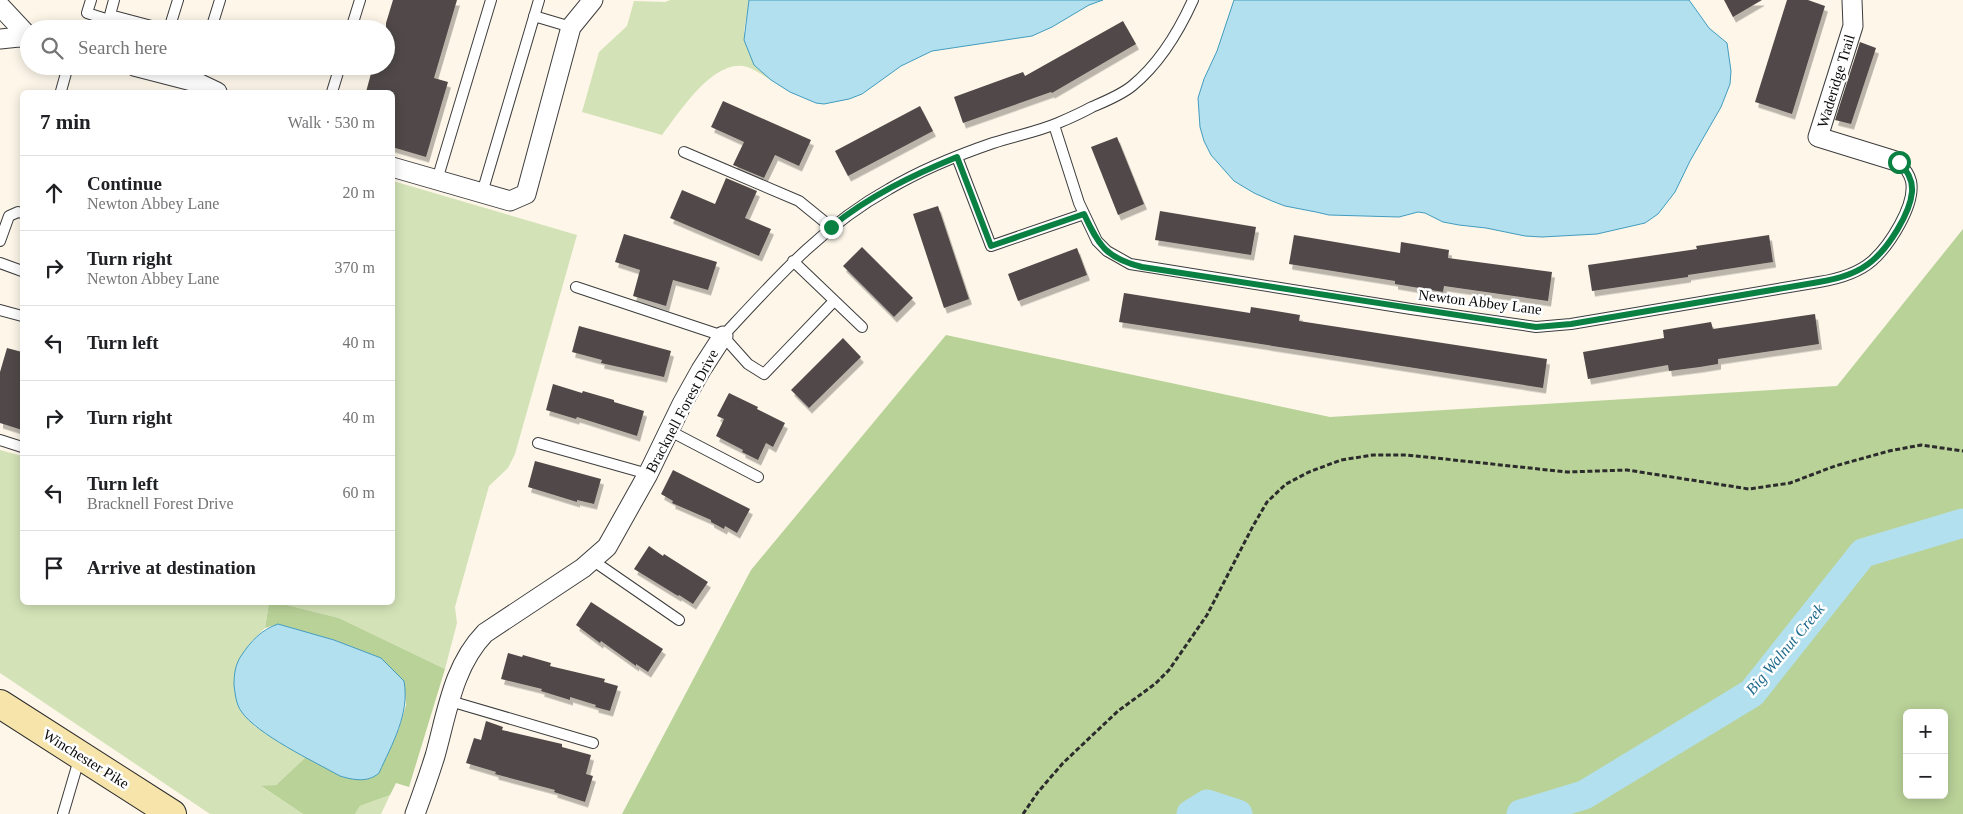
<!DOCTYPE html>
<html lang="en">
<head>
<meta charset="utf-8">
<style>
	body { margin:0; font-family:Georgia,serif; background:#f2f2f2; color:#202124 }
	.controls { position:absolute; right:15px; bottom:15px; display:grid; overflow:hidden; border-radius:8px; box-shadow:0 2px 12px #0003 }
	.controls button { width:45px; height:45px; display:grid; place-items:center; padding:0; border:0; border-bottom:1px solid #e0e0e0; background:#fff; color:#202124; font:25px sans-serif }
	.stop { position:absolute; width:15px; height:15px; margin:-11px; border:4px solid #0b8043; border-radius:50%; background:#fff }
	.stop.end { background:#0b8043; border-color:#fff; box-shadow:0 1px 5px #0008 }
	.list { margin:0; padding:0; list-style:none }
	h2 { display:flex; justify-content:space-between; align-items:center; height:65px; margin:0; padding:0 20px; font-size:21px }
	h2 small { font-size:16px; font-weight:400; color:#757577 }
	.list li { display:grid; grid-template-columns:32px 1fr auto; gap:15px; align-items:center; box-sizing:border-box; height:75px; padding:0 20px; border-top:1px solid #e0e0e0 }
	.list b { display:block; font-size:19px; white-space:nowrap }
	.list p { margin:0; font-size:16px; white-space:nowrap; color:#757577 }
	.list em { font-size:16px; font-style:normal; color:#757577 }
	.icon { flex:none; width:28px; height:28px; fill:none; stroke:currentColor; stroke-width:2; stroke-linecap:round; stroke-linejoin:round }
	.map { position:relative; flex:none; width:1963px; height:814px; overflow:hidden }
	.search { position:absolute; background:#fff; box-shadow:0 2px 12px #0003; left:20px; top:20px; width:375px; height:55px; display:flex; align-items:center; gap:12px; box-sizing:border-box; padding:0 18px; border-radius:28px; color:#757577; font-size:19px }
	.panel { position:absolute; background:#fff; box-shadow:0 2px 12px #0003; left:20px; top:90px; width:375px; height:515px; border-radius:8px }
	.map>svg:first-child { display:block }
</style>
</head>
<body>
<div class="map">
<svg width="1963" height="814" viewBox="0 0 1963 814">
	<defs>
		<filter id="shadow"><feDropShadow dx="3" dy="5.5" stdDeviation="0" flood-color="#0004"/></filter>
	</defs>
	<rect width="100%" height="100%" fill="#fdf6e9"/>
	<path fill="#d3e3b7" d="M670,0H749L744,31L754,65L771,80C763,76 755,69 747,67C714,57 679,113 662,135L582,112L599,52L627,26L634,1L665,2Z
		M393,181L577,235L515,454L508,468L489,486L455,607L457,623L445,669L339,618L279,603L392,602Z
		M0,450L22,456V602L269,603L265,628L250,643L254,726L306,757L276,785L262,787L303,814H210L0,673Z
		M390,795L381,814H355L360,806Z"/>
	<path fill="#b9d298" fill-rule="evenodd" d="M1963,229V814H622L751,570L946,335L1330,417L1837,386ZM1907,713H1944V795H1907Z
		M269,603H279L339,618L445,669L409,787L396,783L390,795L360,806L355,814H303L261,786L276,785L306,757L350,779H370L379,773L399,729L406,705L404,681L381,658L334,640L278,624L265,628Z"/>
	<path fill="#b3e0ef" stroke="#429cbe" d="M749,0H1103L1089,5L1052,27L1032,36L932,51L901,66L862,94L849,99L824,104L816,103L790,92L771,80L754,65L744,40Z
		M1234,0H1689L1709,28L1727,43L1731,71L1730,84L1721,107L1690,161L1675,192L1658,214L1645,223L1597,234L1542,237L1525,236L1486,228L1459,225L1443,222L1425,213L1418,212L1399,217L1329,215L1316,212L1285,206L1272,201L1254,193L1234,181L1211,155L1204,141L1200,127L1198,98L1204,79L1217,51Z
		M278,624L334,640L381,658L404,681C410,714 392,744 379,773C368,783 353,780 340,776C315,762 256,734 241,711C236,704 235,693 234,685C234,675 235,665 241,656C251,641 261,630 278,624Z"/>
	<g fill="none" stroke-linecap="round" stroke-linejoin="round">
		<path stroke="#b3e0ef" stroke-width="29" d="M1191,814L1207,804L1238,814
			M1521,814L1584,795L1752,693L1863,553L1963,523"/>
	</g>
	<path fill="#514a48" filter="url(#shadow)" d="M393,0H457L434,78L448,82L426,157L392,147V92H366L373,66H386V23Z
		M1724,0H1762L1733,17Z
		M1787,0H1808L1825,6L1792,114L1755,102Z
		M1123,21L1136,44L1052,93L1051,92L963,123L954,97L1023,72L1025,76Z
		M1860,42L1876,48L1851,124L1835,120Z
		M723,101L811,140L799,166L775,155L764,178L733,165L744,142L711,127Z
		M920,106L933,131L848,176L835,151Z
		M1117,137L1144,204L1118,215L1091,147Z
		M726,178L757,191L745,218L771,229L759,256L670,218L682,190L715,204Z
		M938,206L969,299L944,308L913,214Z
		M1160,211L1256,227L1251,255L1155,240Z
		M624,234L717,262L708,290L673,280L666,306L633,296L640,270L615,262Z
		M1294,235L1400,253L1401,242L1449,250L1448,258L1552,272L1548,301L1444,286L1443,292L1395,284V281L1289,264Z
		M1769,235L1773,262L1688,275V277L1592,291L1588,265L1697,249L1696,246Z
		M862,247L913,298L894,317L843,266Z
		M1077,248L1087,275L1018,301L1008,274Z
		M1124,293L1250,313L1251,307L1270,310L1300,315L1299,321L1547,359L1543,388L1119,322Z
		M1815,314L1819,344L1718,359V364L1700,367L1669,371L1668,365L1588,379L1583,352L1664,338L1663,330L1711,322L1713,329Z
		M579,326L671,351L664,377L601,363L602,360L572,352Z
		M843,338L861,357L809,408L791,390Z
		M7,348L22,352V430L0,423V372Z
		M553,384L582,393L583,391L614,400V402L644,411L637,436L577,417L576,419L546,410Z
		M729,393L758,407L757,409L785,423L773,447L766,443L758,460L742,452L743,450L716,436L724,419L717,416Z
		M535,461L601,479L594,504L577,500V502L528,487Z
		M673,470L750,509L737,533L725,526L724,529L711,522V520L672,503L673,501L661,494Z
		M649,546L663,556L664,554L708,582L693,604L679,595L678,596L634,569Z
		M591,602L663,649L648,672L636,664V666L601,641L600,643L576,625Z
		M508,653L522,657L523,655L551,663L550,666L605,679L604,682L618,686L610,711L595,707L596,705L570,697V700L541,691L542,689L501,679Z
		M486,721L503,727L502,730L562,744V747L591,755L586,774L593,776L585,802L554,792L555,790L495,774L496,772L466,763L474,738L481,740Z"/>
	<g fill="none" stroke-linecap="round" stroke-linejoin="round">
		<g stroke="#3d3d3d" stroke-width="12">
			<path id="service" d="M91,0L87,13L109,20
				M110,15L114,0
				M534,16L571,27
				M106,29L110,15L163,29
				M169,29L178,0
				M211,29L220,0
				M351,29L360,0
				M61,91L68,66
				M193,92L201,66
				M332,92L340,66
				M1054,125L1079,203L1097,241L1107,251L1130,264L1411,309L1536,327L1571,324L1819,282C1838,279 1857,274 1872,261C1889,246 1916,205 1911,181C1909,173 1905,168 1899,162
				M684,152L799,201L831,227
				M957,157L991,246L1084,214
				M437,180L491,0
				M482,193L539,0
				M0,241L9,216L18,212L22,213
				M793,261L862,327
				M0,263L22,271
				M576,287L723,336L748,364L764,374L834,301
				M0,310L22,316
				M723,336C774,281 822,226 889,189C921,170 958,155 993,143C1014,136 1037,132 1058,123C1070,118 1081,113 1092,107C1106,101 1121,95 1132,86C1159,64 1179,31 1193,0
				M670,431L758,477
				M0,440L22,447
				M538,443L648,474
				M592,560L679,620
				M450,701L593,743
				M63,814L80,756"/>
		</g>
		<g stroke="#3d3d3d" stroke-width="21">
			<path id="minor" d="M1852,0L1853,26L1818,137L1899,162
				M0,6L29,37
				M0,39L19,37L29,39
				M134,66L196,82L217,92
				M392,167L510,201L526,194L571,27L593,0
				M415,814C422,795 429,775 435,756C447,713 453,666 485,633L583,568L607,547L648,474L682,404L701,370L723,336"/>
		</g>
		<g stroke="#2c2c2c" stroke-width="30">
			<path id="secondary" d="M0,704L172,814"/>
		</g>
		<path stroke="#2c2c2c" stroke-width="3" stroke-dasharray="5 2.5" stroke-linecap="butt" d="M1023,814L1038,792L1063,763L1118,711L1155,684L1169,670L1207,615L1253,526L1267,502L1286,484L1309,472L1341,460L1373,455H1407L1567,472L1627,470L1749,489L1790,483L1835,466L1889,451L1921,445L1963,451"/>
		<use href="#service" stroke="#fff" stroke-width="10"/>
		<use href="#minor" stroke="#fff" stroke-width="19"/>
		<use href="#secondary" stroke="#f6e4aa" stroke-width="28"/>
	</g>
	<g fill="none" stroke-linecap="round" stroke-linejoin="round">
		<path stroke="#0b8043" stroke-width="6" d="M831,227C869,196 913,175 957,157L991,246L1084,214C1099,246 1106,258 1142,267L1536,327L1571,324L1819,282C1838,279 1857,274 1872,261C1888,248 1910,214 1912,192C1913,180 1907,170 1899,162"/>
	</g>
	<g text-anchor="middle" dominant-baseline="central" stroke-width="5" stroke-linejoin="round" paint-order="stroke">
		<g font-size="15" fill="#0a0a0a" stroke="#fff">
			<text transform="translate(1836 81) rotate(-73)">Waderidge Trail</text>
			<text transform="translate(1480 302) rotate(7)">Newton Abbey Lane</text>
			<text transform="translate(682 411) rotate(-62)">Bracknell Forest Drive</text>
			<text transform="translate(86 759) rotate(32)">Winchester Pike</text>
		</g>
		<g font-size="16" font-style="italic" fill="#216c8d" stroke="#fff">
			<text transform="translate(1785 649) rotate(-50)">Big Walnut Creek</text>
		</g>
	</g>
</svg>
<div class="controls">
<button>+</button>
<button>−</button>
</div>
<div class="stop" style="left:1899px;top:162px"></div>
<div class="stop end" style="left:831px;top:227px"></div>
<div class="search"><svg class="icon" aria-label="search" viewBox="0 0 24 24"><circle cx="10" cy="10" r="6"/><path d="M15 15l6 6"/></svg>Search here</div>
<section class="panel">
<h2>7 min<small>Walk · 530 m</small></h2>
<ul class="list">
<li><svg class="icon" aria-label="ahead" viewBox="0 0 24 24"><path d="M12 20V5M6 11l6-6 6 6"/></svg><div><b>Continue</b><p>Newton Abbey Lane</p></div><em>20 m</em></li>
<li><svg class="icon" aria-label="right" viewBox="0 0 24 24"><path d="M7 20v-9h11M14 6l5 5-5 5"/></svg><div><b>Turn right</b><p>Newton Abbey Lane</p></div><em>370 m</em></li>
<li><svg class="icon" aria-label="left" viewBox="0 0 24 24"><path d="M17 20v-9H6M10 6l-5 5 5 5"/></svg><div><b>Turn left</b></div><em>40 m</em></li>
<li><svg class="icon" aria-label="right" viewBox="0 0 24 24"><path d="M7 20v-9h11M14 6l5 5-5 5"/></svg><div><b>Turn right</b></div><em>40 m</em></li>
<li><svg class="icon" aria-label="left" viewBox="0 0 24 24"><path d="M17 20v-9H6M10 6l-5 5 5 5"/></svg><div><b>Turn left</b><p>Bracknell Forest Drive</p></div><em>60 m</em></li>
<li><svg class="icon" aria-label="arrive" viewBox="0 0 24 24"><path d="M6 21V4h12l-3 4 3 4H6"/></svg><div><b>Arrive at destination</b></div></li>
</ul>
</section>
</div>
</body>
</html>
